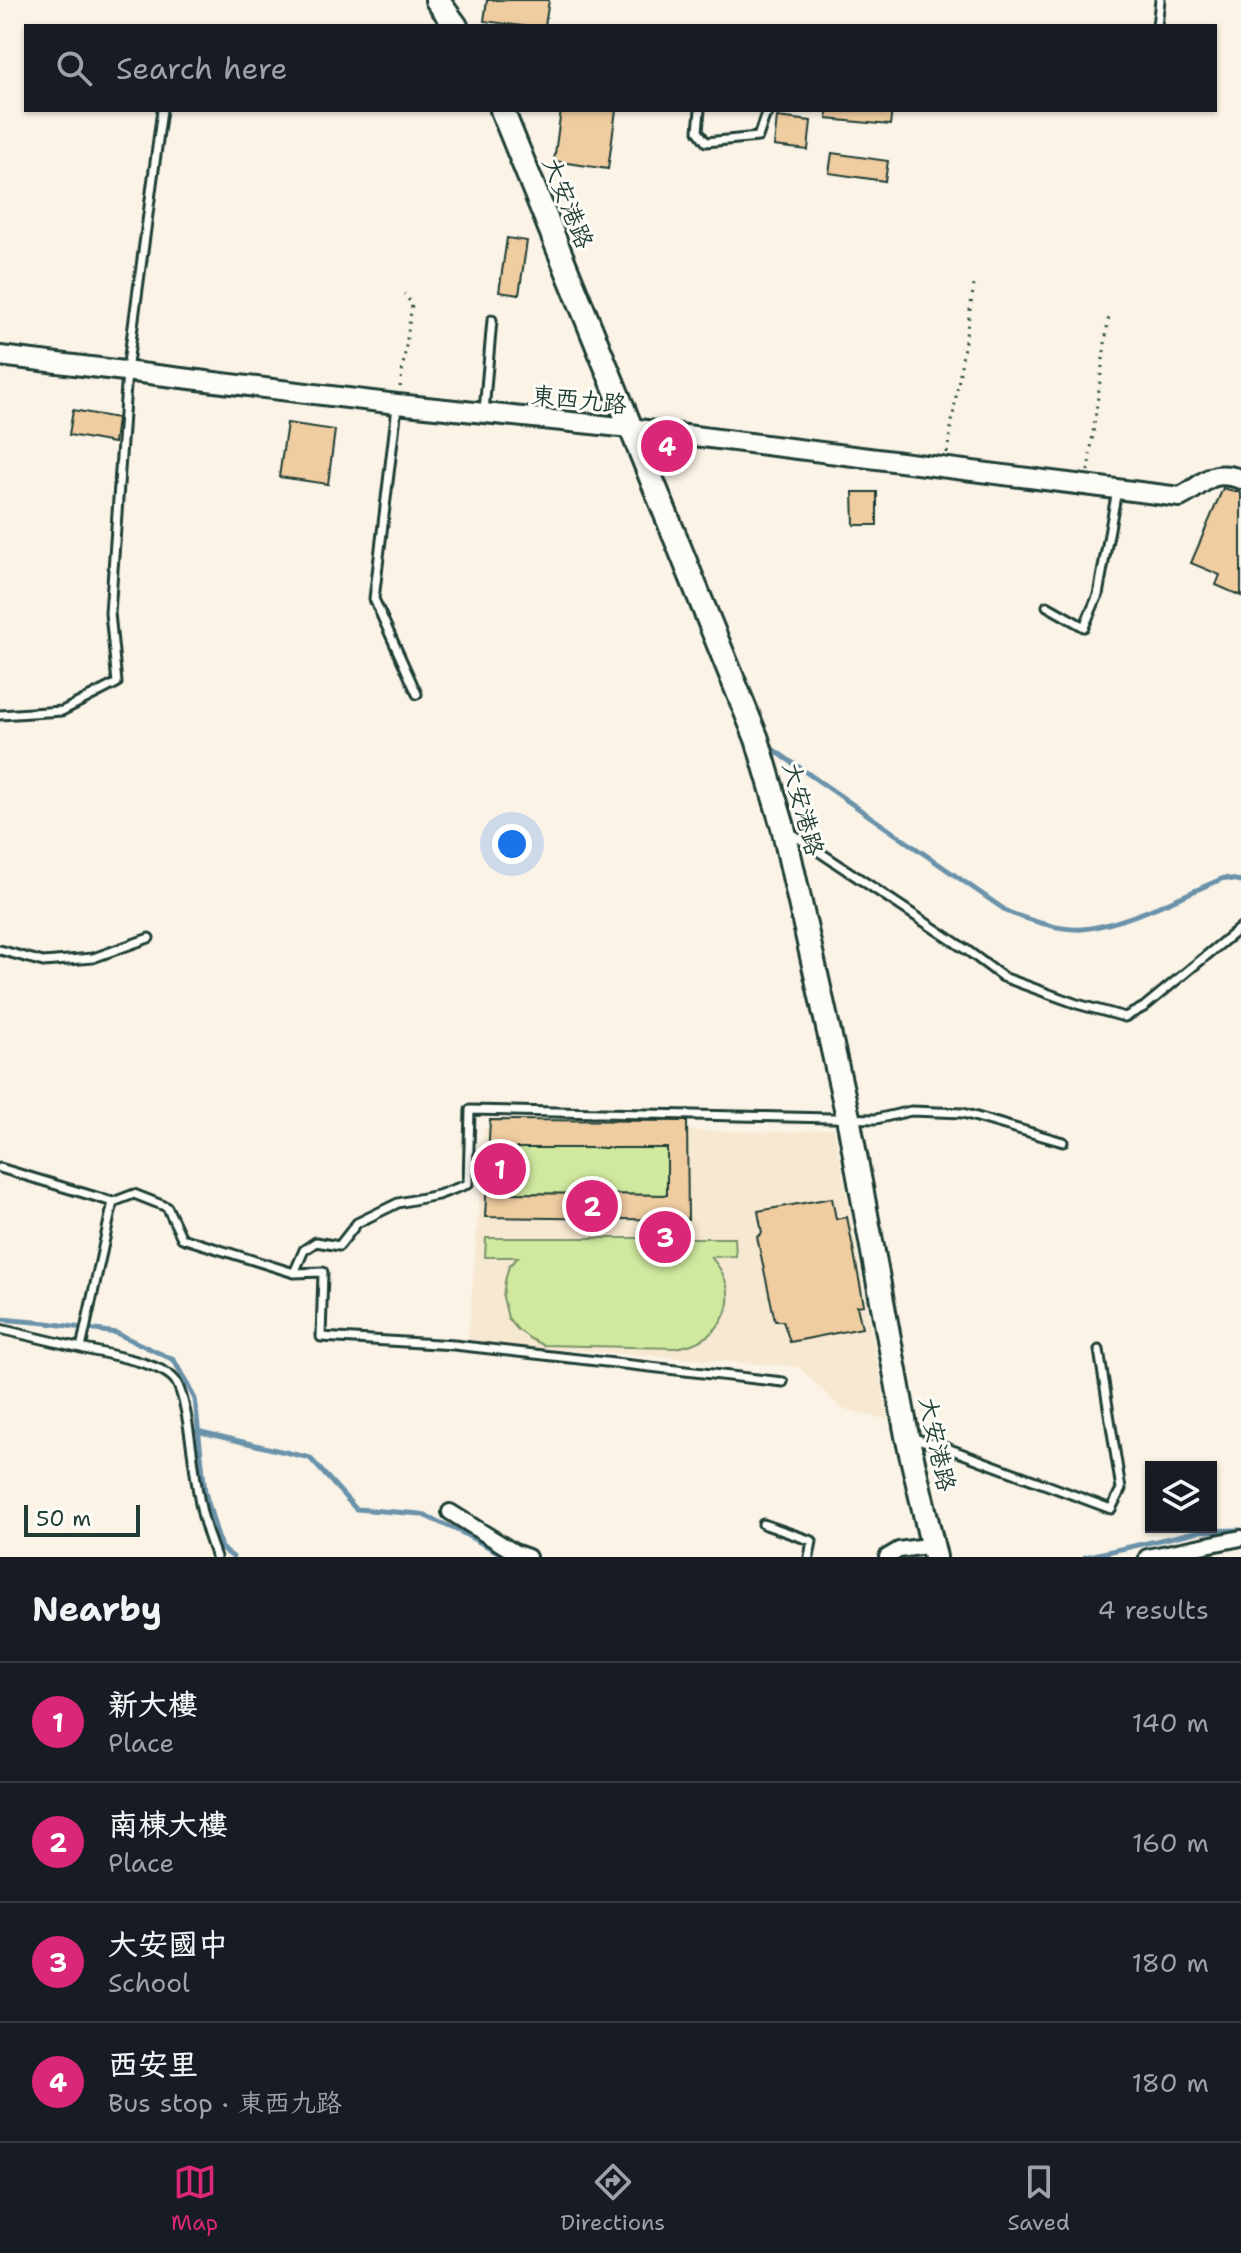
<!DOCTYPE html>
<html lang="en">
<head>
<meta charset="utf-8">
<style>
	body { margin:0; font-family:"Shantell Sans","LXGW WenKai TC",sans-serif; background:#242831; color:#f1f3f6 }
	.controls { position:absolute; right:24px; bottom:24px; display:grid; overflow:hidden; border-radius:0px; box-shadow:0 2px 6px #0004 }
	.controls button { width:72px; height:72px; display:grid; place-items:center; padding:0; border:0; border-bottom:2px solid #363941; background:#171b24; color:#f1f3f6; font:40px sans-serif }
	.scale { position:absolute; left:24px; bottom:20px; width:116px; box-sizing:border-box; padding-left:8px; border:4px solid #1f3d34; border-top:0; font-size:22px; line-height:28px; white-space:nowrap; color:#1f3d34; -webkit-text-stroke:6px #fdfcf7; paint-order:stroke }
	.you { position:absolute; left:512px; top:844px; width:28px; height:28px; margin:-20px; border:6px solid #fff; border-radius:50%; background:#1a73e8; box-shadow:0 0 0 12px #1a73e833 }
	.badge { display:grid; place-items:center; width:52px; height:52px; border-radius:50%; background:#db2777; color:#fff; font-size:26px; font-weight:700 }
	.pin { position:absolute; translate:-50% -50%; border:4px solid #fff; box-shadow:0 2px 8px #0006 }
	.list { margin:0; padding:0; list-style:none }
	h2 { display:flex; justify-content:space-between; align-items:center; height:104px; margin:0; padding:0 32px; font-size:34px }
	h2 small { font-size:26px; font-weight:400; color:#9ea1a6 }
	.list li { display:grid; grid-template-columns:52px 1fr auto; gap:24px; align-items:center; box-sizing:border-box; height:120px; padding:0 32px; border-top:2px solid #363941 }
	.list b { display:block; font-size:30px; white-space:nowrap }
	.list p { margin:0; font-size:26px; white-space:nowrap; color:#9ea1a6 }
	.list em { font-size:26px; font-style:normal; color:#9ea1a6 }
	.icon { flex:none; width:44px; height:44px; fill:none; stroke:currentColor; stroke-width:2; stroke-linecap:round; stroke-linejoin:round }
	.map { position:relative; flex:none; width:1241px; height:1557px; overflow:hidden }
	.search { position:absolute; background:#171b24; box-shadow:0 2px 6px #0004; left:24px; right:24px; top:24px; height:88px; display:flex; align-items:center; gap:20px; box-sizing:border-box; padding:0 28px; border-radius:0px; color:#9ea1a6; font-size:30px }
	.sheet { height:584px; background:#171b24 }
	nav { display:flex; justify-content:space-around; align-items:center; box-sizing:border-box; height:112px; border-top:2px solid #363941; background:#171b24; font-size:22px; color:#9ea1a6 }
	nav a { display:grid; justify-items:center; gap:4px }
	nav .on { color:#db2777 }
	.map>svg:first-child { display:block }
</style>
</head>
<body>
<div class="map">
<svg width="1241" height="1557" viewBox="0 0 1241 1557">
	<rect width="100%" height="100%" fill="#faf3e6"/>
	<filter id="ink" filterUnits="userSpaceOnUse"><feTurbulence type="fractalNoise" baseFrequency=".0125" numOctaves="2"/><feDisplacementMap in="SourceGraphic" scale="16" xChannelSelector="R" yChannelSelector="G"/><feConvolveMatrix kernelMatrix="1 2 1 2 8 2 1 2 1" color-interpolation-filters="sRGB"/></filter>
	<g filter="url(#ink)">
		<path fill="#f7e8d1" d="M485,1128L791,1132L834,1128L888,1420L841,1408L799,1367L468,1342Z"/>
		<path fill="#d0e99f" stroke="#78936a" stroke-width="2" d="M514,1148H667V1195L516,1193L512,1191Z
			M486,1238H735L736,1256L711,1257C746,1296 725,1341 675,1348L543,1345L531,1339L518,1330L508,1318L503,1297L505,1281L509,1266L518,1257H485Z"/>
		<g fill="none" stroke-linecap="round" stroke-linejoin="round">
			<path stroke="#6b92aa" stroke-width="5" d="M774,750L1008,912C1029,920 1060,931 1082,929C1125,925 1183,895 1224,878L1241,881
				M0,1319L47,1323L116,1333L174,1360L195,1399L205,1492L221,1548L233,1557
				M197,1431L310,1458L356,1509L421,1514L461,1532L507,1557
				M1085,1557L1200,1531L1241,1530"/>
		</g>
		<path fill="#f0cda1" stroke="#1f3d34" stroke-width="2" fill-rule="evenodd" d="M487,0H549L545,26H522L484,21Z
			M561,110H616L608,169L554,161Z
			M827,110H892L890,125L827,119Z
			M777,117L811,121L808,150L774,146Z
			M832,153L888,161L885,181L829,173Z
			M507,238L527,241L519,295L499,292Z
			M73,410L117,418L114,443L69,435Z
			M287,423L335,430L328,484L279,477Z
			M1223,488L1241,493V596L1216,585L1220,575L1191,563Z
			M853,492H877V525H854Z
			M490,1120L687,1121L688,1220L485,1217ZM514,1148H667V1195L512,1193Z
			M832,1198L836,1219L847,1217L864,1305L857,1306L862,1328L790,1342L783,1321H775L757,1237L762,1233L758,1211Z"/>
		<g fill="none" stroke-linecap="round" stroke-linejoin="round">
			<g stroke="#1f3d34" stroke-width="13">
				<path id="service" d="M1157,26L1160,0
					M700,110L698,131L706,142L758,137L765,116L770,110
					M397,407L374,599L417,694
					M484,411L492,320
					M1047,606L1084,627L1098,595L1117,490
					M0,715L62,711L117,683L110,613L127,371L162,110
					M791,833L968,951L1003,977L1077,1004L1125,1017L1144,1007L1241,927
					M0,950L43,962L93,958L149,938
					M0,1168L113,1202L134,1194L167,1207L182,1238L294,1273L304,1250L316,1242L339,1246L357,1223L398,1203L438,1195L468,1184L470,1110L876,1119L911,1111L963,1113L1063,1142
					M113,1202L81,1348C104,1354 159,1362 174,1379C188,1395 193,1468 198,1492C201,1514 208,1536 216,1557
					M294,1273L323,1272L321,1337L454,1345L783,1382
					M0,1329L81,1348
					M913,1438L939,1445L1111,1509L1121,1489L1099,1350
					M763,1524L812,1541L809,1557"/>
			</g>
			<g stroke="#1f3d34" stroke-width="20">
				<path id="minor" d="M450,1512L514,1552L528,1557
					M887,1557L899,1550L933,1545
					M1147,1557L1241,1538"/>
			</g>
			<g stroke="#1f3d34" stroke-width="24">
				<path id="tertiary" d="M0,356L397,404L630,428L1180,497C1207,484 1208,468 1241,479"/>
			</g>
			<g stroke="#1f3d34" stroke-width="28">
				<path id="secondary" d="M437,0L456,26
					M502,110L757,739L783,827L848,1117L907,1436L935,1557"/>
			</g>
			<path stroke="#1f3d34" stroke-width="3" stroke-dasharray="2 6" stroke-linecap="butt" d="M400,387L412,304L404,294
				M947,453L974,285
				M1088,471L1109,314"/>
			<use href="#service" stroke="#fdfcf7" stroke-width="7"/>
			<use href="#minor" stroke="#fdfcf7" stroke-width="14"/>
			<use href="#tertiary" stroke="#fdfcf7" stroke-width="18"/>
			<use href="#secondary" stroke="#fdfcf7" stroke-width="22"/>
		</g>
	</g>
	<g text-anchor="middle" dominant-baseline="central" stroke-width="6" stroke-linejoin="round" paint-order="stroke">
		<g font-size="24" fill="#1f3d34" stroke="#fdfcf7">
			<text transform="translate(568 203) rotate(68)">大安港路</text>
			<text transform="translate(579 400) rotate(6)">東西九路</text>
			<text transform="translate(803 809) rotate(75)">大安港路</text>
			<text transform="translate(937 1444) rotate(78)">大安港路</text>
		</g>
	</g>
</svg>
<div class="controls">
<button><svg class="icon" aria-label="layers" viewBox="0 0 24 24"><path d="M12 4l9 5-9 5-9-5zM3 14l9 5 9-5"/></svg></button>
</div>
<div class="scale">50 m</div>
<div class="you"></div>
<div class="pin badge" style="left:500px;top:1169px">1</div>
<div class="pin badge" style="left:592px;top:1206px">2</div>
<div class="pin badge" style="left:665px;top:1237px">3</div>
<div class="pin badge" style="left:667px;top:446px">4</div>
<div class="search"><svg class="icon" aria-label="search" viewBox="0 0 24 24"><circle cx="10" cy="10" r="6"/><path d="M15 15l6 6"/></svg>Search here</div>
</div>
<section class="sheet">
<h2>Nearby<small>4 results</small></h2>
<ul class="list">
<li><span class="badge">1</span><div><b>新大樓</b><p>Place</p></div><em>140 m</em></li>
<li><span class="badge">2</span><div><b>南棟大樓</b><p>Place</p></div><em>160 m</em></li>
<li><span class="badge">3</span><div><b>大安國中</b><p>School</p></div><em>180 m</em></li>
<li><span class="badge">4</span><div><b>西安里</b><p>Bus stop · 東西九路</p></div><em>180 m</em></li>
</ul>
</section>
<nav>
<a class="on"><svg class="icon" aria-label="map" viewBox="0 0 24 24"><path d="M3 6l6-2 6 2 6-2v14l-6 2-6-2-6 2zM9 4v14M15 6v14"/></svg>Map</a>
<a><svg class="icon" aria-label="directions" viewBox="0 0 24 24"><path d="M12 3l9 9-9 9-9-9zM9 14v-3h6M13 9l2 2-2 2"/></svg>Directions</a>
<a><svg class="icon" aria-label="saved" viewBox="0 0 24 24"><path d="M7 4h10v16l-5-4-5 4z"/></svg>Saved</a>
</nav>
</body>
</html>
